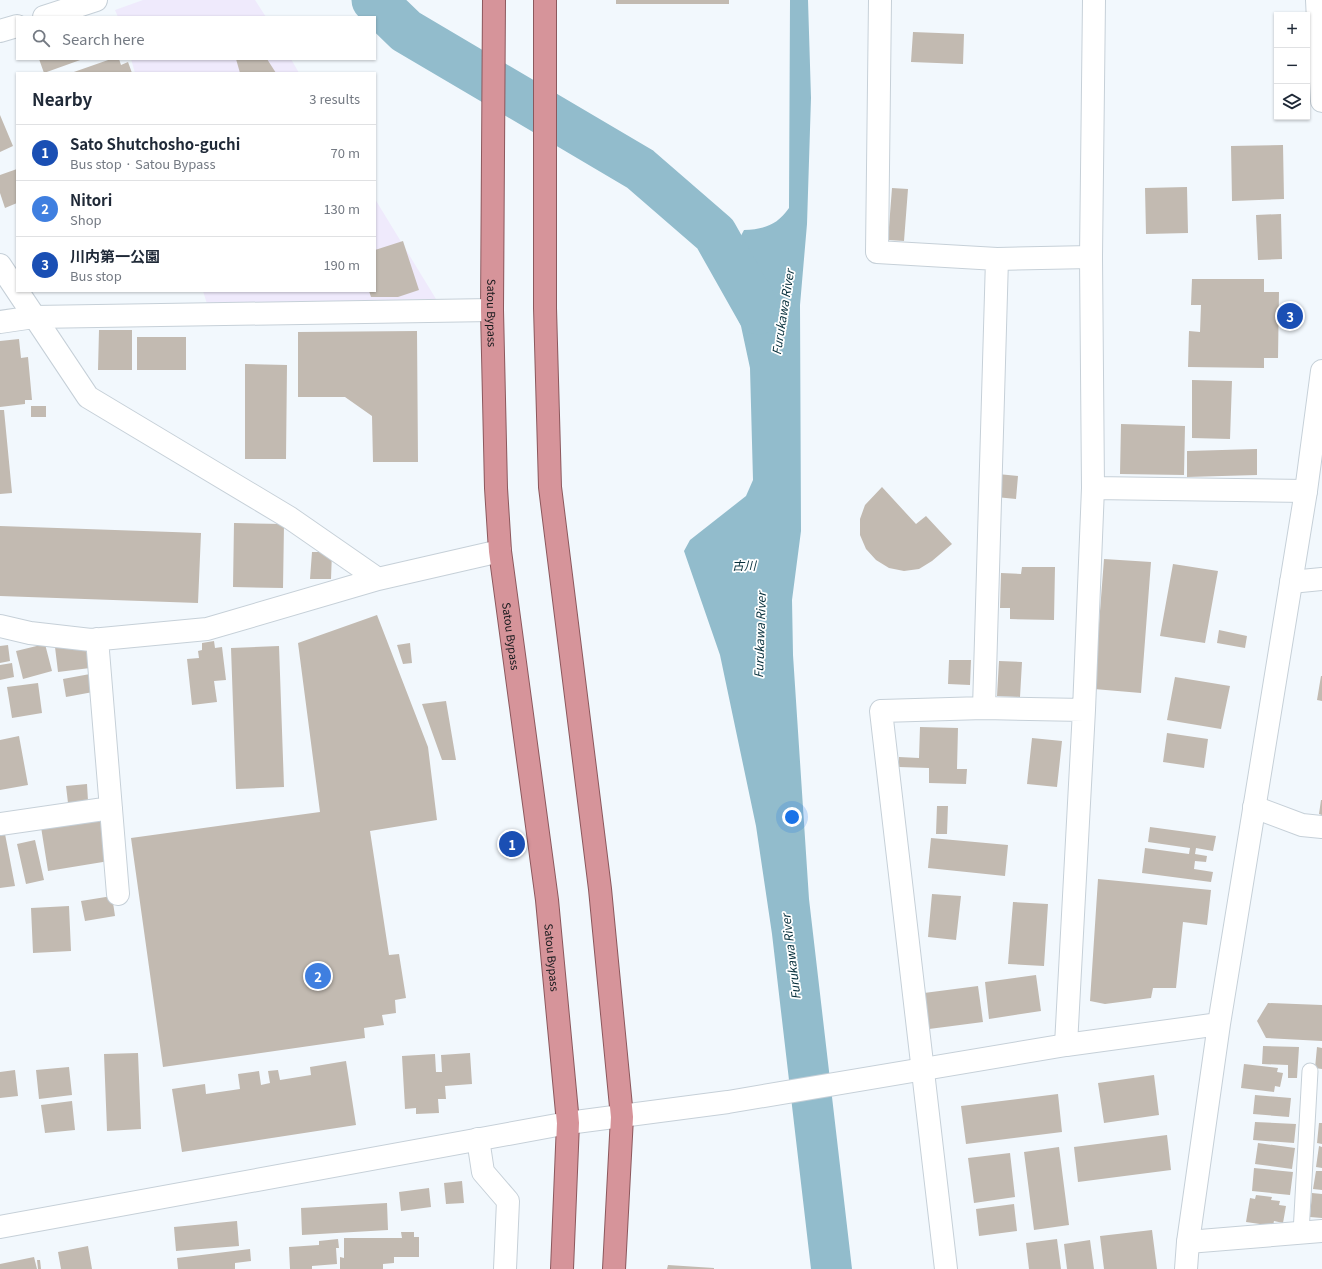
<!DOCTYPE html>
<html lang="en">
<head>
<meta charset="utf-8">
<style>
	body { margin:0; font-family:Georgia,"Noto Sans JP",serif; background:#f2f2f3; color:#1f2937 }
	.controls { position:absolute; right:12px; top:12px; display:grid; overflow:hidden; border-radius:0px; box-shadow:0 1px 3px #0004 }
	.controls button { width:36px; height:36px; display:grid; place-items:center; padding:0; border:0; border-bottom:1px solid #e0e1e3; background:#fff; color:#1f2937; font:20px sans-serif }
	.you { position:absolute; left:792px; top:817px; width:14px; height:14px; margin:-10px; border:3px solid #fff; border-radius:50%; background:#1a73e8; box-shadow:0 0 0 6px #1a73e833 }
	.badge { display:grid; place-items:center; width:26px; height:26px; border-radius:50%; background:#af6f37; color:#fff; font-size:13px; font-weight:700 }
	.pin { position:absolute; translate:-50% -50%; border:2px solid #fff; box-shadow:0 1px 4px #0006 }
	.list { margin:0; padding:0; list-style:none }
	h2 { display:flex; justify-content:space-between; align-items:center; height:52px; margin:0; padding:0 16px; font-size:17px }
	h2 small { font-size:13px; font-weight:400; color:#747a83 }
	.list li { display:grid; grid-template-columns:26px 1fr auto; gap:12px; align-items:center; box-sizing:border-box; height:56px; padding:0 16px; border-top:1px solid #e0e1e3 }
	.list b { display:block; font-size:15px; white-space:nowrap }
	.list p { margin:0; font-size:13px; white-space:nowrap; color:#747a83 }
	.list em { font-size:13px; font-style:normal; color:#747a83 }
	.icon { flex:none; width:22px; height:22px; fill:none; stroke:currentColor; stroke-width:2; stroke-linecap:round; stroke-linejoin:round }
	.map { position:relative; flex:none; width:1322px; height:1269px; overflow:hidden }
	.search { position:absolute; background:#fff; box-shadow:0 1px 3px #0004; left:16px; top:16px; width:360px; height:44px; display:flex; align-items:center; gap:10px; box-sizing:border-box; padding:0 14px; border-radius:0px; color:#747a83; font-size:15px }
	.panel { position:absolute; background:#fff; box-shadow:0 1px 3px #0004; left:16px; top:72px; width:360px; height:220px; border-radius:0px }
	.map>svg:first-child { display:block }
</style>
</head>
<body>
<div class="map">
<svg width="1322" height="1269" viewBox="0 0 1322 1269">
	<rect width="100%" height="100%" fill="#f2f8fd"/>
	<path fill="#efeafc" d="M143,0H255L266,17H118L115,10Z
		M131,59H291L299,73H135Z
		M375,199L436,299L207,304L203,291H375Z"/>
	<path fill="#92bccc" d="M790,0H808L811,98L807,224L800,305L801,531L792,600L793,655L809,899L852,1269H811L772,934L756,826L720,655L684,551L690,540L746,496L753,480L750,368L741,326L720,276L744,230C765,229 777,225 789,208Z"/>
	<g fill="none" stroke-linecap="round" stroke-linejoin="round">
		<path stroke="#92bccc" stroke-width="45" d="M374,0L406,31L640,169L715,234L759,312"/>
	</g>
	<path fill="#c2bab1" d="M616,0H729V4H616Z
		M913,32L964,34L963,64L911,62Z
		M39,59H83L44,73Z
		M111,59H119L121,65L128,62L132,73H71Z
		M236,59H267L276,73H240Z
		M0,115L13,146L0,152Z
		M1283,145L1284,199L1232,201L1231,146Z
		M17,169V203L5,208L0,193V175Z
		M1187,187L1188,233L1146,234L1145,188Z
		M892,188L908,189L904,241L888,240Z
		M1281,214L1282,259L1258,260L1256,215Z
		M403,241L419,290L398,297H371L369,291H375V250Z
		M1192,279H1264V292H1279L1278,358H1264V368L1188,367L1189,331L1200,332L1201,305H1191Z
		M99,330H132V370H98Z
		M417,331L418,462H373L372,416L345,397H298V332Z
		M137,337H186V370H137Z
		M19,339L21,358L28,357L32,400H25V404L0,407V341Z
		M245,364L287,365L286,459H245Z
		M1192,380L1232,381L1230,439L1192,438Z
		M31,406H46V417H31Z
		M0,410H4L12,493L0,494Z
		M1121,424L1185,426L1184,475L1120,474Z
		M1257,449V475L1187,477V451Z
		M998,474L1018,476L1016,499L996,497Z
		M882,487L916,524L926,516L952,544L932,561L919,569L904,571L889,568L876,560L866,549L860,535V519L865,505Z
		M234,523L284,524L283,588L233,587Z
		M0,526L201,533L198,603L0,596Z
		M312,552H332L331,579H310Z
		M1104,559L1151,562L1141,693L1094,689Z
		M1173,564L1218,571L1205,643L1160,636Z
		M1022,567H1055L1054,620L1010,619V608H1000L1001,573L1021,574Z
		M377,615L428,747L437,820L370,831L389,955L399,954L406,998L395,1000L396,1013L382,1015L384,1025L364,1028L365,1038L163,1067L131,838L320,812L298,643Z
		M1219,630L1247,636L1245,648L1217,643Z
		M214,641L215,648L222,647L226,680L214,681L217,702L192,705L187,659L199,658L198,651L202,650V643Z
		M410,643L412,663L403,664L397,645Z
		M45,644L52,671L23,679L16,651Z
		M87,644L90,668L58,672L55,647Z
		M8,645L10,661L0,663V646Z
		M279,646L284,787L236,789L231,648Z
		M949,660H971L970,685L948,684Z
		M999,661L1022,662L1020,697L997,696Z
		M12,663L14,677L0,680V665Z
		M90,674L93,692L66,697L63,679Z
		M1321,676H1322V701L1317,700Z
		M1175,677L1230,686L1221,729L1167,720Z
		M38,683L42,713L12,718L7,687Z
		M446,701L456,760H442L422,704Z
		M920,727L958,728L957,769H967L966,784L929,783V768L899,767V757L919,758Z
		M1167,733L1208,739L1204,768L1163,762Z
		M19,736L28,785L0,790V740Z
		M1032,738L1062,741L1057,787L1027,784Z
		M87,784L88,801L68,803L66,786Z
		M1321,800H1322V815L1319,814Z
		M937,806H948L947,834H936Z
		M103,817L109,861L48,871L41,827Z
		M1150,827L1216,836L1213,851L1196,848L1195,854L1207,856L1206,862L1195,861L1194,869L1213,872L1211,882L1142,873L1145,848L1189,854L1190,848L1148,842Z
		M5,834L15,886L0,888V835Z
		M931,838L1008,845L1005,876L928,868Z
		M35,840L44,880L26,884L17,844Z
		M1098,879L1211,890L1207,925L1183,922L1176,988H1153L1151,998L1105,1004L1090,1001Z
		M932,894L961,896L956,940L928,937Z
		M112,896L115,916L85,921L81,901Z
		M1013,902L1048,904L1044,966L1008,964Z
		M69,906L71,951L33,953L31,908Z
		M1036,975L1041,1011L989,1019L985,982Z
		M978,986L983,1022L929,1029L924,993Z
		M1268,1003L1322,1005V1041L1266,1038L1257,1021Z
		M1263,1046L1299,1047L1297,1078H1288V1065L1262,1064Z
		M1317,1047L1322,1048V1069L1315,1068Z
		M138,1053L141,1129L107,1131L104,1054Z
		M470,1053L472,1084L445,1086L446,1099H438L439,1113L416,1114V1108L405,1109L402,1056L435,1054L436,1072H442L441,1055Z
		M346,1061L356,1125L182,1152L172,1089L205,1084L206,1094L240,1089L238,1074L259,1071L261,1085L270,1083L268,1071L278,1070L280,1080L311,1075L310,1067Z
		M1244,1064L1278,1068L1277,1072L1283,1073L1280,1087L1275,1086L1274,1092L1241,1088Z
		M69,1067L72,1095L39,1099L36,1070Z
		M15,1070L18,1096L0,1098V1072Z
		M1154,1075L1159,1115L1104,1123L1098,1083Z
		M1058,1094L1062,1132L966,1144L961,1106Z
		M1255,1095L1291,1098L1289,1117L1253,1114Z
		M72,1101L75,1130L45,1133L41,1105Z
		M1255,1122L1296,1124L1294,1143L1253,1140Z
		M1319,1123H1322V1144L1317,1143Z
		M1167,1135L1171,1170L1078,1182L1074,1147Z
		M1258,1143L1295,1148L1292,1169L1255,1164Z
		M1319,1146L1322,1147V1168L1316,1167Z
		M1059,1147L1069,1225L1034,1230L1024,1152Z
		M1010,1153L1015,1197L974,1203L968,1158Z
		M1254,1168L1293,1172L1290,1195L1252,1191Z
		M1316,1171H1322V1190L1313,1189Z
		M462,1181L464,1203L446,1204L444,1183Z
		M429,1188L431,1207L401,1211L399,1192Z
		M1312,1193L1322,1194V1218L1310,1217Z
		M1256,1195L1272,1197L1271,1200L1280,1201L1279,1205L1286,1206L1283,1223L1274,1221L1273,1226L1246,1222L1250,1198L1255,1199Z
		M387,1203L388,1230L302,1235L301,1208Z
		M1014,1204L1017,1231L979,1236L976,1209Z
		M237,1221L239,1246L176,1251L174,1227Z
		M1152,1230L1157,1269H1104L1100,1236Z
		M401,1232H414V1237H419V1257H394V1263L383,1264V1269H340V1257L344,1258V1238H402Z
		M338,1239L339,1248H336L337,1264L312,1266V1269H290L289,1247L319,1245V1241Z
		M1057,1239L1061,1269H1029L1026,1243Z
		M1090,1240L1094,1269H1067L1064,1244Z
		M88,1246L92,1269H61L58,1252Z
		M250,1249L251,1261L235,1263V1269H178L177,1258Z
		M34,1257L37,1269H0V1264Z
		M37,1260H40L41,1269H38Z
		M668,1265L714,1268V1269H667Z"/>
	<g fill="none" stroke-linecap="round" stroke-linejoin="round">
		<g stroke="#c6d0d8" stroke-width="17">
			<path id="service" d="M1301,1233L1310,1071"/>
		</g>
		<g stroke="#c6d0d8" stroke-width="24">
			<path id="minor" d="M880,0L877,252L997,259L1091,257
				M0,265L88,397L290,518L378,579L500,551
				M0,322L34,317L492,310
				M1093,488L1306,491
				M1291,582L1322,579
				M0,626L30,633L91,640L207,629L378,579
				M97,639L118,894
				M984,708L997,259
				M1254,807L1302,825L1322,827
				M0,824L111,808
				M1066,1045L1084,710L1093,488L1091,257L1094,0
				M478,1139L483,1172L508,1201L505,1269
				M1188,1242L1322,1231
				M946,1269L881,711L984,708L1084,710"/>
		</g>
		<g stroke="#c6d0d8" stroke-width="24">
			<path id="tertiary" d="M1317,0L1322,101
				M44,17L96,0
				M0,31L17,26
				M0,1227L568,1123L728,1102L1066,1045L1219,1024
				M1186,1269L1188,1242L1219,1024L1306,491L1322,371"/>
		</g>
		<g stroke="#8c585d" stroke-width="24">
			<g id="trunk">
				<path id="s1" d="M494,0L492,310L496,488L500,551L547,900L568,1123L562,1269"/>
				<path d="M545,0V308L550,487L600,889L622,1117L614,1269"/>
			</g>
		</g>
		<use href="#service" stroke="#fff" stroke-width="15"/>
		<use href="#minor" stroke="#fff" stroke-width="22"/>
		<use href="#tertiary" stroke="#fff" stroke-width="22"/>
		<use href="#trunk" stroke="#d6949a" stroke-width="22"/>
	</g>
	<g text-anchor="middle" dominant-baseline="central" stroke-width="3.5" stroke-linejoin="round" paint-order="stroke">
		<g font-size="11" fill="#15181b" stroke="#fff">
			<text stroke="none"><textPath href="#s1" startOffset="313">Satou Bypass</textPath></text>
			<text stroke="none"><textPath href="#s1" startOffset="637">Satou Bypass</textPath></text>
			<text stroke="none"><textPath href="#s1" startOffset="961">Satou Bypass</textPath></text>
		</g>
		<g font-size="12" font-style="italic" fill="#062f3b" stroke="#fff">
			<text transform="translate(782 312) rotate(-81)">Furukawa River</text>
			<text x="744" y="564">古川</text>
			<text transform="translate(759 635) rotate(-88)">Furukawa River</text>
			<text transform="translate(790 957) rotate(-97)">Furukawa River</text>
		</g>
	</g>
</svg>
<div class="controls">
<button>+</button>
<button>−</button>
<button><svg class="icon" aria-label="layers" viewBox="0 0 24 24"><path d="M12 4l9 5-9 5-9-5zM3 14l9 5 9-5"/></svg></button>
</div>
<div class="you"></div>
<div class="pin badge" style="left:512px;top:844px;background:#1a4fb4">1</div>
<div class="pin badge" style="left:318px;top:976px;background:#3f7fe0">2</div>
<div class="pin badge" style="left:1290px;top:316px;background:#1a4fb4">3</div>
<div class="search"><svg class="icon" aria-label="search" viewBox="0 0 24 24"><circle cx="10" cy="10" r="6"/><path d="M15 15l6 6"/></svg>Search here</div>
<section class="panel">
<h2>Nearby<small>3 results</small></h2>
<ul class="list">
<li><span class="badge" style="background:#1a4fb4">1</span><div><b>Sato Shutchosho-guchi</b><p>Bus stop · Satou Bypass</p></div><em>70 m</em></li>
<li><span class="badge" style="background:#3f7fe0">2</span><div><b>Nitori</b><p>Shop</p></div><em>130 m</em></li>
<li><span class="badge" style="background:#1a4fb4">3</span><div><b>川内第一公園</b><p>Bus stop</p></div><em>190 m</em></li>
</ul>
</section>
</div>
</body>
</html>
